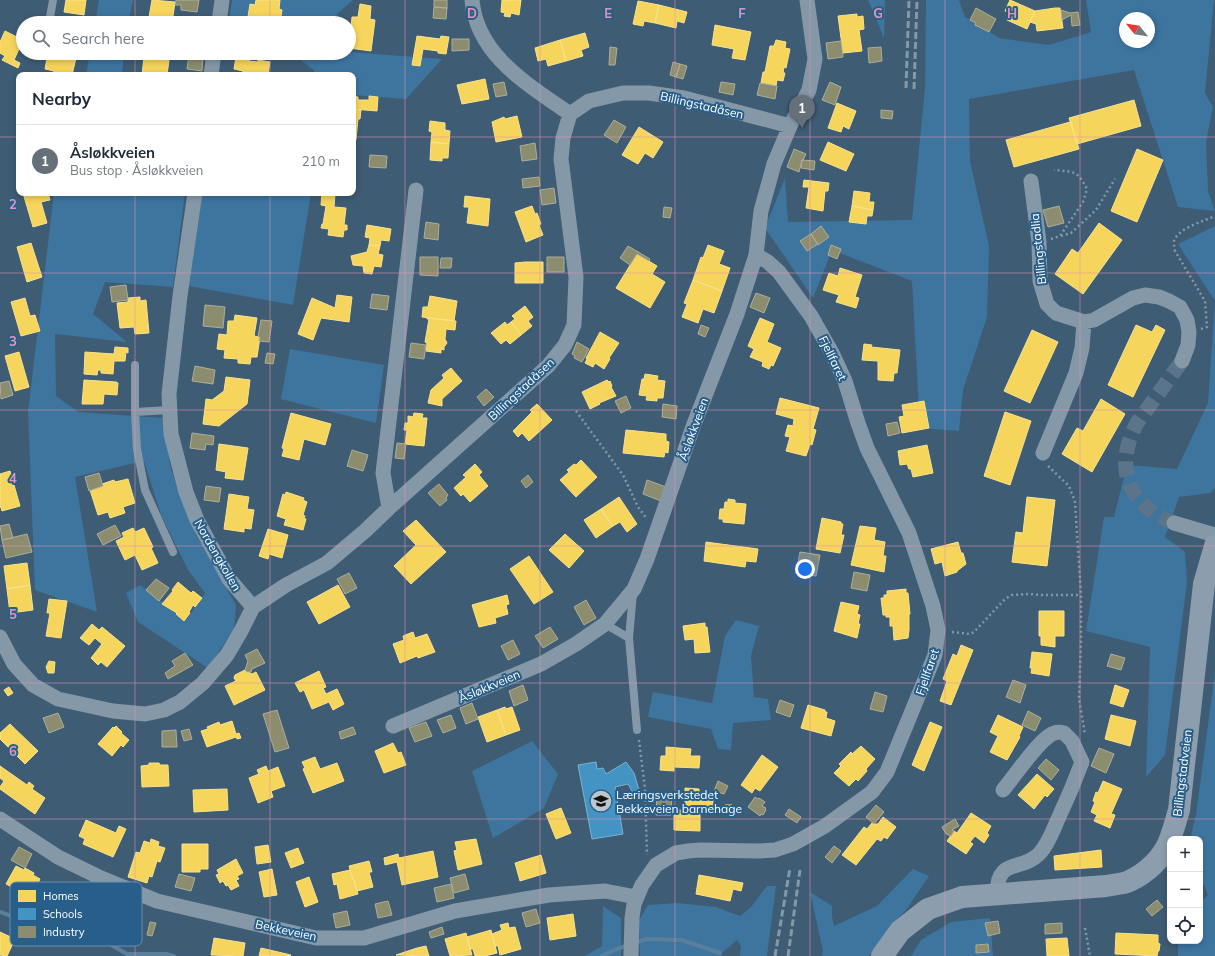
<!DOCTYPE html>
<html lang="en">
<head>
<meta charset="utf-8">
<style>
	body { margin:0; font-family:Mulish,sans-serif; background:#f6f6f7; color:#1f2937 }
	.controls { position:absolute; right:12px; bottom:12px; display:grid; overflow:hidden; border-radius:8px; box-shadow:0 2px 6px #0003 }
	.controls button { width:36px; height:36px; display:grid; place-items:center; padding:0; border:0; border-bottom:1px solid #e0e1e3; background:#fff; color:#1f2937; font:20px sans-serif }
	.compass { position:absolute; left:1119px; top:12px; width:36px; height:36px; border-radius:50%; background:#fff; box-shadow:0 2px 6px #0003; rotate:300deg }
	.you { position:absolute; left:805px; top:569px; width:14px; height:14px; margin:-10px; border:3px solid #fff; border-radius:50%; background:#1a73e8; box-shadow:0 0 0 6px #1a73e833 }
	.badge { display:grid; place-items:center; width:26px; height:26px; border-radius:50%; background:#65707b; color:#fff; font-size:13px; font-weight:700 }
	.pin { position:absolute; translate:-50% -33px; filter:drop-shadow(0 1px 2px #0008) }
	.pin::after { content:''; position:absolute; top:21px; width:14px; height:12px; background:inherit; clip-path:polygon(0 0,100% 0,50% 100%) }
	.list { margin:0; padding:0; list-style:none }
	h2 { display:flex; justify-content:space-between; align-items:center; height:52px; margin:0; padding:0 16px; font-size:17px }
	h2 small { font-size:13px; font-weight:400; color:#747a83 }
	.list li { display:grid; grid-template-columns:26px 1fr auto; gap:12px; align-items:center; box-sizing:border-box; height:72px; padding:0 16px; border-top:1px solid #e0e1e3 }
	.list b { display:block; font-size:15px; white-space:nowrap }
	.list p { margin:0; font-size:13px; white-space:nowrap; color:#747a83 }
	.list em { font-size:13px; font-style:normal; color:#747a83 }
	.icon { flex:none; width:22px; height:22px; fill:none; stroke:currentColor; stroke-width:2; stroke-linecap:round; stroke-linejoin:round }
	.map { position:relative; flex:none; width:1215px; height:956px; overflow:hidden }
	.search { position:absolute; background:#fff; box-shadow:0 2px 6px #0003; left:16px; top:16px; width:340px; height:44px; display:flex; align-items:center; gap:10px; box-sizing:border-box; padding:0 14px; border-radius:22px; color:#747a83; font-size:15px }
	.panel { position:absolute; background:#fff; box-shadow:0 2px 6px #0003; left:16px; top:72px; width:340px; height:124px; border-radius:8px }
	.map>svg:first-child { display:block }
</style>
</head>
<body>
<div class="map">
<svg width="1215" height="956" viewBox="0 0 1215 956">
	<rect width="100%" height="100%" fill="#3e5c74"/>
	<path fill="#3d759f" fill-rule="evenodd" d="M99,0H133L128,23H95Z
		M232,0H353L337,14L335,23H229Z
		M868,0H885L884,38Z
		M926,0H959L965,17L999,38L1049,45L1091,32L1086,0H1214L1205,93L1213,107L1206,142L1208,191L1215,211L1178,207L1134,70L969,99L970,161L989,246L987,317L963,390L959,431L920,428L912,281L832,250L813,298L765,228L785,178L788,222L912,220L925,88ZM1125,18H1149V42H1125Z
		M349,52L442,59L406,99L353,95V75H313L314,70L291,53Z
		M90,53H124L122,75H86Z
		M54,193H185L173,287L105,282L93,314L127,342L55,334L56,396L78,412L163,418L171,469L196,535L236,605L234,629L208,668L138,622L126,593L140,585L186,620L205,593L188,570L161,515L144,461L75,477L97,612L35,590L28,412Z
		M202,193H311L293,305L189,286Z
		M1215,226V488L1210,493L1179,497L1165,537L1185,552L1187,582L1165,755L1146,777L1150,647L1086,631L1104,517H1114L1127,465L1177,469L1208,403L1215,301L1178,244Z
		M290,349L384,365L376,423L281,399Z
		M736,620L759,626L751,656L754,697L768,699L771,720L733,723L731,750L718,749L711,729L648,717L653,692L712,703L725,636Z
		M1215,672V956H1178V941H1200V903L1208,895L1200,877V839H1190L1196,815Z
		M532,741L558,774L544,808L493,838L472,771Z
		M913,869L929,876L906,910L889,928L869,956H822L823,951L810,892L832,906V916L834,926L877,906Z
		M767,886H776L767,956H740L741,946L737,940L722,953L721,956H640L639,920L648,905L678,903L716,907L740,916L751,907Z
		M603,906L621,918V956H585L602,946Z
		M990,918L993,956H911L921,940L951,922Z"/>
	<path fill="#f6d55c" stroke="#f9e28d" d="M66,0H86L84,15L64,12Z
		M152,0L175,2L172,23H148Z
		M256,0H280L279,9L282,10L280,23H247L250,4L255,5Z
		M502,0H521L519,15L511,13L510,17L504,16L505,13L501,12Z
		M1010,0L1035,11L1027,29L1007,20L1010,14L1005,11Z
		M638,1L659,5L655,23L644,21L643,26L633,24Z
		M360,4L371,6L370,19L375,20L371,51L349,48L352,17H358Z
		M659,5L687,12L684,23L677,21L676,28L655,23Z
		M1055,8H1060L1063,28L1037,31L1036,24L1030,22L1035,11Z
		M857,14V17L863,16L864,29L859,30L862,51L843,53L838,16Z
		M715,25L751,32L745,60L732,58L734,49L712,45Z
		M5,31L23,40L14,60L20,63L18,68L2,60L5,56L0,53V42Z
		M585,33L589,47L581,50L583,56L566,61L560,40Z
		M417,36L440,39L441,36L449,37L446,54L438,53V51L423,49L420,66L412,65Z
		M560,40L566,61L548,66L546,59L538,61L535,48Z
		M776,40L786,42L785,48L790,49L786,68L784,67L783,73H785L783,81L777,80L776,86L761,83L763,72H765L770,46H774Z
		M48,53L76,58L72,75H53L54,71L45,69Z
		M144,57L169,60L167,75H142Z
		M236,57L249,59V61L258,62V60L270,62L268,74L274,75H242L243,71L234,69Z
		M485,79L489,99L462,104L457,85Z
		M353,96L358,97V100H369V96L378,97L377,111L353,109Z
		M1134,100L1141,126L1077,144L1069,118Z
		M837,103L856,111L849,129L843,126L841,132L828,128Z
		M353,109L361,110L360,119H358L356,140H353Z
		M517,116L522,137L496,142L492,122L504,117L505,119Z
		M430,121L445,123V130L450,131L449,144L431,142L432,132L429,131Z
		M1070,122H1071L1079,149L1014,167L1006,140Z
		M639,127L663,142L653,158L645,153L638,164L622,155Z
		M431,142L449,144L448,158H442V161L430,160Z
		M828,142L854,154L846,171L820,160Z
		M1137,149L1163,160L1137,222L1111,211Z
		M804,180L829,183L828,191H825L823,211L806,208L809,187H803Z
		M854,191L870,193L869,202H874L873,210L852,206Z
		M23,193H48L50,200L41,202L47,223L33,227Z
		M322,193L335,194L334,207L346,208L344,225H347V230H344L343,237L328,235L329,229L321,228L322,224H323L326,206L321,205Z
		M465,196L490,199L488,226L467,223L469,207H464Z
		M532,206L535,214L537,213L541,224L539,225L543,235L526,242L515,212Z
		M852,206L873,210L872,216H867L866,224L849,222Z
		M1099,223L1122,240L1083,294L1055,274L1072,249L1078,253Z
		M367,225L391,229L389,241L381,240L380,246L369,245L370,238L365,237Z
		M31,243L42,277L27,282L17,247Z
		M369,245L380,246L378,254L383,255L381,267L374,266L372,274L364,273L363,266L353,265L351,256L367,252Z
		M708,245L724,251L719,264L730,268L722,291L693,280L701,257L703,258Z
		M637,254L657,266L652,274L665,282L650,308L616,288Z
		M525,262H543V283H515V263Z
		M840,268L862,275L855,297L859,298L856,308L836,302L839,295L823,290L829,273L838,276Z
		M693,280L722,291L714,313L703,309L698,323L682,317L687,304L684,303Z
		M337,295L352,297L349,322L321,318L313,340L298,334L312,298L335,308Z
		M430,296L457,301L454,321L422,317L423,307H428Z
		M140,297V301L146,300L149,333L135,334L134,327L120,328L117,303L128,302V298Z
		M25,298L30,316L35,315L40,331L21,336L11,302Z
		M525,306L533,317L528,321L532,326L521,335L511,322L515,319L512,316Z
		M235,315L257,318L254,336L260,337L257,357H251L250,364L238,363V359L224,358L225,350L217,349L219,334L227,335L228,321H234Z
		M427,318L456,321L455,330L446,329L445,339L447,343L444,347V350L441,349V353L426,351L427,343L425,342L429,319H427Z
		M760,318L774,324L767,342L781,348L773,366L771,365L769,369L762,366L763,362L750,357L754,349L748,346Z
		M505,322L507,325L511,322L521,335L510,344L506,340L501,344L491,333Z
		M1136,325L1152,332L1156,325L1165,330L1133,397L1108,385Z
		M1032,330L1058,342L1030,403L1004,391Z
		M600,332L619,343L609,358L610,359L604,369L595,363L593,367L585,363L587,359L586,358Z
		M864,344L872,345L871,347L900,350L897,373H894L893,381L878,380V361L862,360Z
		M115,347L128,348V353L126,352L125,361H114L113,374L101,373V370H98L97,375L84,374L85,352L114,354Z
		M19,352L29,387L15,391L5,356Z
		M451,368L462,381L442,399V406L428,403L431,390L444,378L442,375Z
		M645,374L658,376L657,380L665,381L663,398H657V401L646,400L647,396L639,395L642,379H644Z
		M226,377L250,380L247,404L219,426L203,424L206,399L212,400L224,391Z
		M84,380L116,382L118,383L117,395L104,394L103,404H82Z
		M607,380L609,382L610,381L612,386L611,387L616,396L599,403L600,404L590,409L582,392Z
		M780,398L819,408L813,429L816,430L812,445L810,444L806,456L786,451L790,437L785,436L788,425L793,426L794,419L776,414Z
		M1101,399L1125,414L1092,472L1062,454L1077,428L1083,431Z
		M924,401L929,428L902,433L899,417L904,416L902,405Z
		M537,404L552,420L529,441L522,433L518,437L513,431L532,412L530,410Z
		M1005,412L1031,421L1010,485L984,476Z
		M291,413L331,424L325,445L304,439L299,460L282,456L284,449L282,448Z
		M414,413L423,414L422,418H427L424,446L405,444L407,430H404L405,423H408V416L413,417Z
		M626,430L666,434V441L669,442L668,453L665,452L664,457L623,453Z
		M219,444L248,448L243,480L225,478L226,472L216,470Z
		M927,445L933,473L913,477L911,469H909L907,464L900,465L898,451Z
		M581,460L597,477L576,497L560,480L569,472L567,470L574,464L576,465Z
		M475,464L482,472L479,475L488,486L470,502L463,494L461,496L454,488L466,477L463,475Z
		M10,471L20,506L2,511L0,505V474Z
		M128,479L135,503L123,507L125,513L110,518L108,512L98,515L90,490L103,486L102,484L114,480L115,482Z
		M286,492L304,498L303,500L307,502L303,515L305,516L304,518L306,519L303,530L284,525L286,519L277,516L283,494L285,495Z
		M229,494L249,497L247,509L254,510L251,529L244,528V532L224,529Z
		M619,497L637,524L627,532L620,522L613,526L601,509Z
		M1027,497L1055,500L1047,566L1012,562L1016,532L1023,533Z
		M728,499L735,500V503L746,504L744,524L723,522V519H719L720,509H724L725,502H728Z
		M601,509L613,526L596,538L584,520Z
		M822,518L841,522V524H843L841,535H844L840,553L816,549Z
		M416,520L446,552L411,584L394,566L416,545L403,531Z
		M860,526L876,528L874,540L885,542L883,556H886L884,572L851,565Z
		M133,528L135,532L144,528L153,547L151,548L158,563L142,570L135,555L125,560L116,541L124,537L122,533Z
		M268,529L288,535L282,558L269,554L268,559L259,556Z
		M565,534L584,551L569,568L549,550Z
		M706,542L758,549L756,562L746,561L745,567L704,561Z
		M958,542L961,553H963L966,564L957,571V572L945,576L942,562L935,564L931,549Z
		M529,556L553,592L534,604L510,569Z
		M27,563L30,585L7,589L4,566Z
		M178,582L191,593L193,591L202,598L195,607L193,605L189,612L190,613L184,621L176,614L177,613L162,604L173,591L172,590Z
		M30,585L33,610L10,613L7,589Z
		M338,585L350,607L319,624L307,602Z
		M906,589V593H908L910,614H909V630L908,638L894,640L893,626H890V617H886V615H883L881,598H884V595H887V591Z
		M507,595L509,604L506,605L508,614L495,618L496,623L479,627L472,605Z
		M49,599L67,601L61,638L46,636L50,613H47Z
		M841,602L859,606L857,614L860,615L858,624H860L857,638L834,631Z
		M1039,611H1064V636H1055V647L1041,645V636H1039Z
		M705,623V627H707L710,652L695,653L694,639L685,640L683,626Z
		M92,624L99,630L102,627L125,646L107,667L101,662L98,665L91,658L102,644L95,638L89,645L80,638Z
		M413,632L415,638L427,634L435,652L418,658L417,656L400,663L393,644L404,640L403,636Z
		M961,645L973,650L951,705L940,701L947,681L943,679L953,654L957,656Z
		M1032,652L1052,654L1049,676L1031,673L1032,668H1030Z
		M49,661L55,662L54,673H48L46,667Z
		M245,670L252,674L256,672L265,690L234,705L225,686L236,681L234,678L235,675Z
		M319,671L326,687L323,688L326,694L337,689L344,704L333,710L329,702L312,709L304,690L300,692L295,683Z
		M1115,685L1129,690L1123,707L1110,703Z
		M9,687L13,693L8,696L4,690Z
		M808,705L825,710V712H827L826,718L835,721L831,736L801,728Z
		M505,707L506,709L512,707L520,730L506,735L497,710Z
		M497,710L506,735L487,742L478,717Z
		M998,715L1023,727L1019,736L1020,737L1007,760L990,752L998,736L990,732Z
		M1111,715L1136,721L1130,746L1105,739Z
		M232,721L236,734L239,733L241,738L237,739L236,737L207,747L201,731L208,729L207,727L219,722L220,725Z
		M930,722L942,727L924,771L912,765Z
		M10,724L38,751L25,764L0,739V733Z
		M116,726L122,732L121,733L129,740L123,747L121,745L112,756L98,744L113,727L114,728Z
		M393,743L398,753L401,752L406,765L384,773L375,751Z
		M861,746L875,759L866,769L867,771L858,781L856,779L849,786L834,773L841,766L839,764L851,752L852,754Z
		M666,747L691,749L690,756H700L699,768L674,767V771L660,770L661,756H666Z
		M762,755L778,767L760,791L755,788L752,793L741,785Z
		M315,757L320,769L337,763L344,781L313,793L303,769L305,768L302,762Z
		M149,763H159L160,765H168L169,786L142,787L141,766L149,765Z
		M0,766L27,785L29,782L34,786L32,789L45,798L35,814L0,789V787L4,781L0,778Z
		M266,766L268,771L278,767L285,786L271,791L273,797L258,803L249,778L259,774L257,770Z
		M1037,774L1054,789L1047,797L1045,795L1034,809L1018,795Z
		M1103,781L1122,789L1111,814L1115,815L1110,828L1094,821L1097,815L1091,812L1095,802L1093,801L1096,792L1098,793Z
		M685,788L699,789V795L713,796V808H700V831L674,830V810H685Z
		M227,789L228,810L194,812L193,790Z
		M725,805H732V814H725Z
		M561,808L571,833L556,839L546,814Z
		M971,813L991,826L987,833L989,835L984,843L975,836L970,842L973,844L966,854L947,841L954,831L957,833Z
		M883,817L896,827L887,839L884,837L881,841L877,839L856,865L842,855L864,827L867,829L872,823L874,824H878Z
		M86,820L116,833L119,826L126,829L113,857L83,844L85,839L79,836Z
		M151,839L159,842L158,846L165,848L160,862L157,861L152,877L149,876L147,883L128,877L136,852L140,853L144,841L150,843Z
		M476,839L482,864L458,870L454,851L457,850L455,842Z
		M182,844H208V869H200V872H182Z
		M268,845L271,862L257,864L255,847Z
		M298,848L304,863L291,868L285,853Z
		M1101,850L1102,867L1055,870L1054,856Z
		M433,851L438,877L402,885L397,862L385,865L384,858L398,854L399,858Z
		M541,855L546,873L520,881L515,863Z
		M236,859L243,873L237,876L239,879L236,880L239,886L231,890L228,885L226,886L223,881L220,883L216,875L219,874L217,870Z
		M369,861L372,872H369L373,887L357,891L354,880H353L349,866Z
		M16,866L24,870L25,868L34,873L33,875L40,879L31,897L6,884Z
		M272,869L277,895L264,897L259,872Z
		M350,870L353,880H354L358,894L340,899L337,884L334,885L332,874Z
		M699,875L743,883L741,891L733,889L730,901L696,894Z
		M309,877L318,902L305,907L296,882Z
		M573,914L576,936L550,940L547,918Z
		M508,923L509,928L515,927L521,949L500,955L498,946H495L492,934L502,930L500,925Z
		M491,930L497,953L485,956H475L473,949H470L467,937Z
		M0,932L15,939L7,956L0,955Z
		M466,933L472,955L450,956L445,939Z
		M1116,933L1158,935V943L1160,944L1159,951H1158L1157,956L1115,954Z
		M214,938L245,943L243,956L211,955Z
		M1067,938L1069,956H1047L1046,939Z
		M426,946L429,956L396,955L417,948Z
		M261,948L291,955L290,956H259Z"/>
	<path fill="#4393c3" stroke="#7bb3d5" d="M596,762L597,769L603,768L606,774L626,762L634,773L641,797L633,793L628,784L615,787L623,834L592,839L578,765Z"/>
	<path fill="#8c8c6e" stroke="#aeae9a" d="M176,0H199L197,12L181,10V5H175Z
		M434,0H447V8L434,7Z
		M434,7L447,8L446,19L433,18Z
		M976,8L996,19L989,32L975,25L976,23L970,20Z
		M1061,10L1070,13L1078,12L1080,25L1072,26L1071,15L1062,20Z
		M452,39H469V50L452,51Z
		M841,41L843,57L828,59L826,43Z
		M610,47L617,48L615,65H609Z
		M881,47L882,61L869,63L868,48Z
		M189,55L203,57L202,71L187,69Z
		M673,62L680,64L676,77L670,75Z
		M680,64L687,66L683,79L676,77Z
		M504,82L507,95L496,97L493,84Z
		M721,82L735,84L733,95L719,92Z
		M830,82L841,87L835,105L822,100Z
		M760,83L777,86L775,99L757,95Z
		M881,110L893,111L892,119L881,118Z
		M614,120L626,127L617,143L604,135Z
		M535,143L537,159L522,161L520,146Z
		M794,149L806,154L803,160H802L799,172L787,167Z
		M370,155L387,156L386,168L369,167Z
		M802,160L815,161L814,170L801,168Z
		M539,177L540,186L523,188L522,179Z
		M554,188L556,203L542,205L540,190Z
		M1059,206L1064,223L1048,227L1043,210Z
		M664,207L672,208L670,218L663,217Z
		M426,222L439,224L438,240L424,238Z
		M821,226L829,237L818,245L811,234Z
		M811,234L818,244L807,251L800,241Z
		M831,245L841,249L837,259L828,255Z
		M628,246L650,259L649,261L637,254L630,265L620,258Z
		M420,257H438V276L420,275Z
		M547,257H564V272H547Z
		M441,258H452L451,268H440Z
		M126,285L128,300L112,302L110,287Z
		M756,293L770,298L764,313L750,307Z
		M372,294L389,296L387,310L370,308Z
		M205,305L225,307L223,328L203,326Z
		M261,320L272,321L269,342L259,341L260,337H258Z
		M701,325L709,328L705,337L698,334Z
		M577,342L589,349L582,362L574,358L575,356L572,354Z
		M411,343L426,345L424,359L409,357Z
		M267,353L275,354L273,364L265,363Z
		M195,366L215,370L213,384L192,381Z
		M9,381L13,395L1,399L0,383Z
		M486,389L494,397L484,406L477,397Z
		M626,396L631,408L621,413L615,401Z
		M663,404L677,406L676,419L662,417Z
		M897,422L900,433L888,436L886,424Z
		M192,433L214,436L213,445L206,444L205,450L190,448Z
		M397,443L406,444L404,459L395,458Z
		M352,450L368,455L363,471L347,466Z
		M99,473L103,486L89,491L85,477Z
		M528,475L533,482L526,488L521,481Z
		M647,480L666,487L661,501L643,494Z
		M439,484L448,495L446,498L447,500L440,506L428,493Z
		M206,486L221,488L219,502L204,500Z
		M9,524L13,538L2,540L0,526Z
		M115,525L121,536L103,545L97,534Z
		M27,534L32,552L6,558L2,540Z
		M800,552L820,555L816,576L796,573Z
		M854,572L870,575L867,591L851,588Z
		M349,573L357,588L345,594L337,579Z
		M156,579L169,588L159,601L146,590Z
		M586,600L596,618L584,625L574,607Z
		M550,627L558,639L543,648L535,636Z
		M513,640L520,654L508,660L501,646Z
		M257,649L265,663L252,669L251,672H247L245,670L248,661L245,655Z
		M185,653L193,665L168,679L165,673L175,666L172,661Z
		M1111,654L1125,658L1121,670L1107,666Z
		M1013,680L1026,685L1020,703L1006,697Z
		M523,685L528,700L514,706L509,691Z
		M875,692L887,696L883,712L870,709Z
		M780,700L794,705L790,717L776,712Z
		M472,703L478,719L466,724L460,708Z
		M277,710L289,748L275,752L263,714Z
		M1028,711L1041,718L1035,731L1022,725Z
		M58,713L64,727L49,733L43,718Z
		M451,715L456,728L443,733L437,720Z
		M426,722L432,736L415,742L409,728Z
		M353,727L356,734L341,739L339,732Z
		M189,729L192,739L184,741L181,731Z
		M176,730L177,747H162V731Z
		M1099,748L1114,754L1106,773L1091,766Z
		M1046,759L1059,770L1051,780L1038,768Z
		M718,781L728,786L724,794L714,791Z
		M657,794H672L671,815H656Z
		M755,797L758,799L759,798L765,802L762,806L766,808L765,809L766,810L763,815L761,814L760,816L748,807Z
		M876,805L884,812L874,824L866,817Z
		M789,809L801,817L797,823L785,815Z
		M955,819L959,826L952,830L954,831L951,836L946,834L942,827Z
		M834,846L841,851L832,863L825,857Z
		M19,847L32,854L25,868L11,860Z
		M179,874L195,878L191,891L175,887Z
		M465,874L469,889L454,893L450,878Z
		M451,884L454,898L437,902L434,888Z
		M1157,900L1163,907L1152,916L1146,909Z
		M388,901L392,915L378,918L375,904Z
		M536,909L540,923L526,927L522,913Z
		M347,911L350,925L336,928L333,914Z
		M998,921L1000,933L988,936L985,923Z
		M150,922L156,923L152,936L147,935Z
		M1062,923V933L1045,934V924Z
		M442,927L444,934L431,938L429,932Z
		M988,944L989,952L976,953V945Z"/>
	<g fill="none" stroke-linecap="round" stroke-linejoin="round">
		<path stroke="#5a7f9b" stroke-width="4" d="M0,912L39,926L92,934L127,954H166L174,956
			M635,943L646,939L682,940L720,953
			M602,956L614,950L629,945"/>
		<path stroke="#5b7489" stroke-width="15" stroke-dasharray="15 8" stroke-linecap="butt" d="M1174,523C1128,506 1113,467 1137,423L1182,361"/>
		<path stroke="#8598a8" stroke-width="2.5" stroke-dasharray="2 3" stroke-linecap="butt" d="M1061,236L1071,233L1096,210L1115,179
			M1051,239L1060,236L1083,202L1087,189C1077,170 1074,172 1054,170
			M1201,329L1207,327L1205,301L1175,251C1174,247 1174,244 1174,241C1178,228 1204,221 1215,216
			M576,411L623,475L638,507L647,519
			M1048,466L1069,486L1075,502L1081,595V640L1079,699L1085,734
			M952,632L970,634L974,632L1005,599L1012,595L1029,594L1040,595H1081
			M639,740L645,789L647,855
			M1085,928L1090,956"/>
		<path stroke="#8598a8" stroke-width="8" d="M49,23L53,0
			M170,410L135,412L137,449L145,490L173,552
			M135,412V365
			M633,593L629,638L637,730
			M605,624L629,638"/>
		<path stroke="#8598a8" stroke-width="15" d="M472,0C477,56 529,85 570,114
			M219,23L222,0
			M211,75L214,53
			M1031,181L1039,242L1040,281L1047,304L1056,313L1084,322L1094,320L1133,298L1145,295L1159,297L1169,301L1180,307L1187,320L1189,332L1188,345L1182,361
			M195,193L180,296L169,394L171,434L186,492L197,520L229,579L253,607
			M1043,453L1076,373L1082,348L1084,322
			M389,508L383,473L416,190
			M1174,523L1215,535
			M253,607L286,585L327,563L365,531L389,508L548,366L565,345L574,325L576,277L561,159L563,138L570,114L589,101L623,93H649L684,98L790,126
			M0,637L14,664L33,685L58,699L113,711L145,714L164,710L180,702L203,683L227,655L241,631L253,607
			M393,726L541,664L576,644L605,624L634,589L647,559L694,424L737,314L756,255L761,211L774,164L790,126L809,90L815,59L807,0
			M0,819L58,857L101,878L157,901L316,938H364L455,911L549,895L605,891L636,897
			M997,894C997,857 1021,872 1039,854C1048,845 1053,830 1058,819C1067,800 1075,781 1082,762L1072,741L1064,733C1060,732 1056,732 1052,734C1038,741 1014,777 1003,790
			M631,956L632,918L634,904L642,885L656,865L676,853L688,851L700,850L759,851L775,850L793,844L825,826L872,792L887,772L935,655L938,630L933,606L909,533L867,448L858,423L845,381L832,353L811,316L779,272L768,262L756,255"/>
		<path stroke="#8c9eae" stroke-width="22" d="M882,956L900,931L928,909L962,897L1106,886C1112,885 1118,884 1124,883C1140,878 1158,863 1166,848C1172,837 1175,823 1179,810L1204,584L1215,546"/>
		<path stroke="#8598a7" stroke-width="3" stroke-dasharray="7 3" stroke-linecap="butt" d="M906,88L909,0
			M914,89L917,0
			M775,956L790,868
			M788,956L800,870"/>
	</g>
	<path fill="none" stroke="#e497b5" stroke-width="1" stroke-opacity="0.55" d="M135,0V23M270,0V23M405,0V956M540,0V956M675,0V956M810,0V956M945,0V956M1080,0V956M135,53V75M270,53V75M0,137H19M353,137H1215M135,193V956M270,193V956M0,273H1215M0,410H1215M0,546H1215M0,683H1215M0,819H1215"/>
	<defs>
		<g id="school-disc" transform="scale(1.15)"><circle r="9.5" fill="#bbc6ce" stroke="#285f8a"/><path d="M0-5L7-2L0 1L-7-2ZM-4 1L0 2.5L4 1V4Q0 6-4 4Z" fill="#111"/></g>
	</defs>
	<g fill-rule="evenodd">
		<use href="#school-disc" x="601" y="801"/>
	</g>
	<g text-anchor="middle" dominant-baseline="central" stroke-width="4" stroke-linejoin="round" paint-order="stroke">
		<g font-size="12" fill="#fff" stroke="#285f8a">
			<text transform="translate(702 105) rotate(13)">Billingstadåsen</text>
			<text transform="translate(1038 249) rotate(-96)">Billingstadlia</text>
			<text transform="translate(833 358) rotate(64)">Fjellfaret</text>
			<text transform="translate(521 389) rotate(-43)">Billingstadåsen</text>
			<text transform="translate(693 429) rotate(-70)">Åsløkkveien</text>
			<text transform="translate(218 555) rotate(60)">Nordengkollen</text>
			<text transform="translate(927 672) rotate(-71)">Fjellfaret</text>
			<text transform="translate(489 686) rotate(-23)">Åsløkkveien</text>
			<text transform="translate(1182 773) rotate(-83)">Billingstadveien</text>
			<text transform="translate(286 930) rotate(12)">Bekkeveien</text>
		</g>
		<g font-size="12" fill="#fff" stroke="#285f8a" text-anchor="start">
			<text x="616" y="794">Læringsverkstedet<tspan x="616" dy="14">Bekkeveien barnehage</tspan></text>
		</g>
	</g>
	<rect x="10" y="882" width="132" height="64" rx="6" fill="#285f8a" stroke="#688fad" stroke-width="1"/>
	<rect x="18" y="890" width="18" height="12" fill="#f6d55c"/>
	<rect x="18" y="908" width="18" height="12" fill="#4393c3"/>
	<rect x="18" y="926" width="18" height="12" fill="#8c8c6e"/>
	<g font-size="11" fill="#fff">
		<text x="43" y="900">Homes</text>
		<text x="43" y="918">Schools</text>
		<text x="43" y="936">Industry</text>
	</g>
	<g font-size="13" text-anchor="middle" font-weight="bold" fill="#e497b5" stroke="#285f8a" stroke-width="4" stroke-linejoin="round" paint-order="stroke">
		<text x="472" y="18">D</text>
		<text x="608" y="18">E</text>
		<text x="742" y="18">F</text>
		<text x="878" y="18">G</text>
		<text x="1012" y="18">H</text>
		<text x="13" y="209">2</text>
		<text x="13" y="346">3</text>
		<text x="13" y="483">4</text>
		<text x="13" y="619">5</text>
		<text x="13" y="756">6</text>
	</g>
</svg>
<div class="controls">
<button>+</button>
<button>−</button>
<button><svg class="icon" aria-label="locate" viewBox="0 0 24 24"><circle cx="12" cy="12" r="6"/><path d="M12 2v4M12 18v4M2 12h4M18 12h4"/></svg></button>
</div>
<svg class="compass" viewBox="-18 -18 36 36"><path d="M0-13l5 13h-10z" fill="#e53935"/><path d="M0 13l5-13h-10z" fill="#747a83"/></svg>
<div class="you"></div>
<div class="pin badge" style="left:802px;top:128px">1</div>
<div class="search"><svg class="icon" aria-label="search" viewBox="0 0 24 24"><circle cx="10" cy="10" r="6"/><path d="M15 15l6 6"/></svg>Search here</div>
<section class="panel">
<h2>Nearby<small></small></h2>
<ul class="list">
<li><span class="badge">1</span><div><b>Åsløkkveien</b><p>Bus stop · Åsløkkveien</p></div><em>210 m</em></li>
</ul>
</section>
</div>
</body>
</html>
